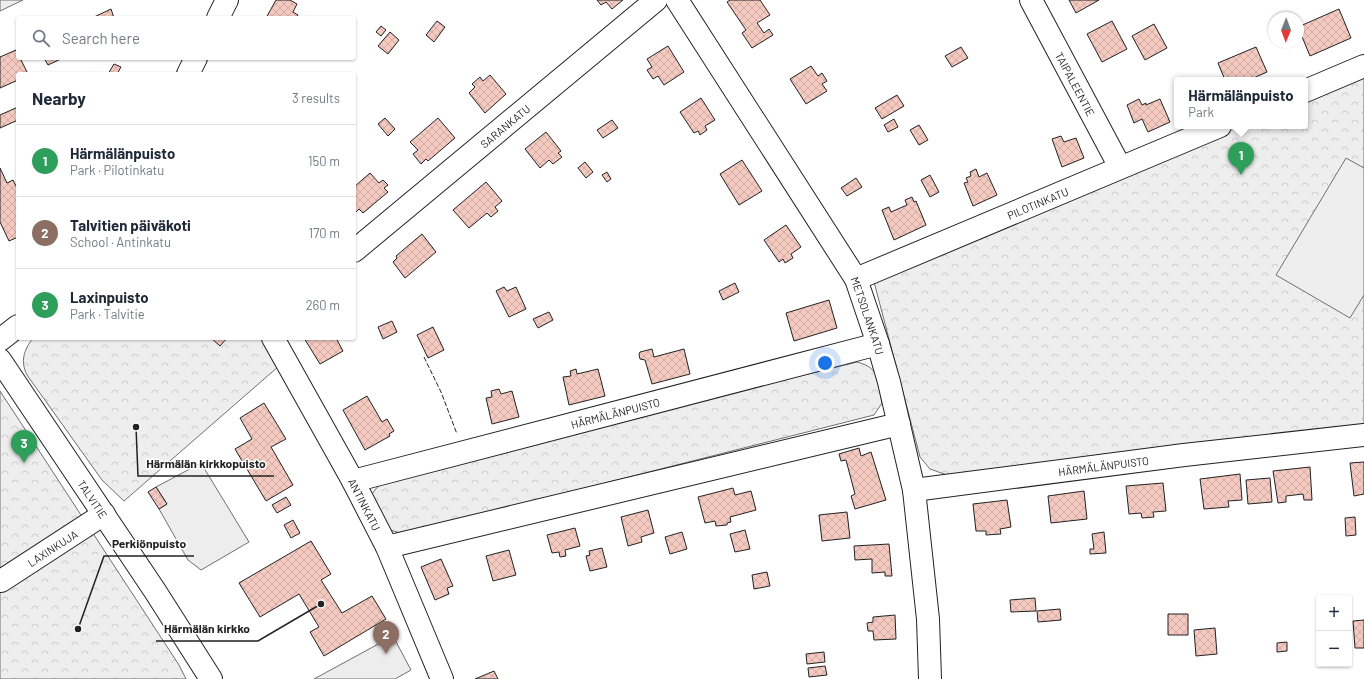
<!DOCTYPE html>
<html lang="en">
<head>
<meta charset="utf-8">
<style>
	body { margin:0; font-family:Barlow,sans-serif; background:#f6f6f7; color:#1f2937 }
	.controls { position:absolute; right:12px; bottom:12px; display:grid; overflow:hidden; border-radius:4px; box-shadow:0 1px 3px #0004 }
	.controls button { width:36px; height:36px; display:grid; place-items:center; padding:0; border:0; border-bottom:1px solid #e0e1e3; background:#fff; color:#1f2937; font:20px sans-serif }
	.compass { position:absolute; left:1268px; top:12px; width:36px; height:36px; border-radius:50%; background:#fff; box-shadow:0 1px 3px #0004; rotate:181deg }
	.you { position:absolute; left:825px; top:363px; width:14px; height:14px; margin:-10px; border:3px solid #fff; border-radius:50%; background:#1a73e8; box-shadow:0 0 0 6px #1a73e833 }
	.badge { display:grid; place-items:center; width:26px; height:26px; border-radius:50%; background:#0f766e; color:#fff; font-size:13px; font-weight:700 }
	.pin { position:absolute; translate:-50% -33px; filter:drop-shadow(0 1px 2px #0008) }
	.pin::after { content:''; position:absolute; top:21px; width:14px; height:12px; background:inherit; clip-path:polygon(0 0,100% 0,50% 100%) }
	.popup { position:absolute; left:1174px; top:77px; width:134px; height:52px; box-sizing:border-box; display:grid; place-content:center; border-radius:4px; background:#fff; filter:drop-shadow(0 1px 3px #0005); font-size:13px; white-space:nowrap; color:#747a83 }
	.popup b { font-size:15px; color:#1f2937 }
	.popup::after { content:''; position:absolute; left:50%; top:100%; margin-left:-8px; border:8px solid transparent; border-top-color:#fff }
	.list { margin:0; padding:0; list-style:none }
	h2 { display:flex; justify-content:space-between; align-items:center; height:52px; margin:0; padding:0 16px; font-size:17px }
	h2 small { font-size:13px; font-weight:400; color:#747a83 }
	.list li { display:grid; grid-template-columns:26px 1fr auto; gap:12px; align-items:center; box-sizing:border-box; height:72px; padding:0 16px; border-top:1px solid #e0e1e3 }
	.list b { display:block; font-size:15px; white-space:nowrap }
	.list p { margin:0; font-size:13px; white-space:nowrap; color:#747a83 }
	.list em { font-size:13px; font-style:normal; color:#747a83 }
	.icon { flex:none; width:22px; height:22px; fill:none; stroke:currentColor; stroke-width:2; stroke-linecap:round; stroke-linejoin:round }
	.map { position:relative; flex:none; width:1364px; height:679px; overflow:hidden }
	.search { position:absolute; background:#fff; box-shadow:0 1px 3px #0004; left:16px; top:16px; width:340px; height:44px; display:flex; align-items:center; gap:10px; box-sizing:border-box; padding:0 14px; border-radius:4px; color:#747a83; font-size:15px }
	.panel { position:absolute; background:#fff; box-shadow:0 1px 3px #0004; left:16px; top:72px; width:340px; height:268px; border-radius:4px }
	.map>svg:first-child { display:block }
</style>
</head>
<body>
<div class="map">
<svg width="1364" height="679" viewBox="0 0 1364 679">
	<defs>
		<pattern id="park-crowns" width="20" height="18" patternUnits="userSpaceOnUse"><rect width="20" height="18" fill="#eee"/><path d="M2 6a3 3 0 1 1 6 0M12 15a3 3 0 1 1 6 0" fill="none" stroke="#ccc"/></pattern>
		<pattern id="building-cross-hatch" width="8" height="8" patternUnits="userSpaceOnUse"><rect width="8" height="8" fill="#f3c9c0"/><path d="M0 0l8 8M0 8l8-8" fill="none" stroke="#d0aca5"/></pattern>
	</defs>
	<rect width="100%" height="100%" fill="#fff"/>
	<path fill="url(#park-crowns)" stroke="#6f6f6f" d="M1364,72V424L947,475L930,469L920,457L873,278L1235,126H1305V97Z
		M33,338H260L279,366L124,501L102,480L27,375C20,361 24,350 33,338Z
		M857,362C881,368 878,382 882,403L874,415L404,534L390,530L371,495L384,479Z
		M0,391L179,665L186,679H0Z"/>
	<path fill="#eee" stroke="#6f6f6f" d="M1346,158L1364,168V295L1350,318L1276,275Z"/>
	<path fill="#ededed" stroke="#6f6f6f" d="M0,0H23L0,11Z
		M201,463L249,542L201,570L188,560L159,509L167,504L156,487Z
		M393,636L411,670L395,679H314Z"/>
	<path fill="url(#building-cross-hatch)" stroke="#222" d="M276,0H290L297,4L293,12L298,15L296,18H266Z
		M597,0H623L612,9L606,2L601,5Z
		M730,0H760L770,15L757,23L764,33L769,29L773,35L752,48L742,33L746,30L727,2Z
		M1069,0H1099L1076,13Z
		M111,9L114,18H92Z
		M1339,9L1351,38L1310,56L1298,27Z
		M437,21L445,27L434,42L426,35Z
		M1112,21L1127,49L1102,62L1087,34Z
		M1154,24L1167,48L1145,60L1132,36Z
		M381,26L386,30L381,36L376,32Z
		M390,32L399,40L388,54L378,46Z
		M668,46L684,72L664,85L658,76L653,79L647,70L652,67L647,59Z
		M961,47L968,58L952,67L945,56Z
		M1256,47L1267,72L1249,80H1225L1218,63Z
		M16,50L18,58H20L28,74H18V80L0,88V57Z
		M44,58H63L48,65Z
		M114,64L121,67L117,74H108Z
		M811,66L818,76L822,73L827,81L822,84L827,91L806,104L790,79Z
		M490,75L506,94L485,113L469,93L475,87L472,84L480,77L483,81Z
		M897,95L904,106L882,119L875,108Z
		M701,98L715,120L705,126L707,130L700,135L698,131L694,133L680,112Z
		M1139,99L1142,105L1146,103V105L1160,99L1170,122L1148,132L1142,119L1134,123L1127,105Z
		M18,107V120L0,128V115Z
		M385,118L395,129L388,136L378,124Z
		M438,118L455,138L428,161L426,159L421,164L413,154L418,150L410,142Z
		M894,119L898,127L888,132L884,125Z
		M612,120L618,128L603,138L597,130Z
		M919,125L928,140L919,145L910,130Z
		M546,132L561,151L558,153L562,157L553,164L549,160L540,168L525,149Z
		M1061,136L1064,142L1076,138L1084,158L1062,167L1052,139Z
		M742,160L762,191L739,205L720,174Z
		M585,162L593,172L586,178L578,168Z
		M0,168L7,183L13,180L18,190V237L9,241L0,222Z
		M976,169L979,177L987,173L997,195L973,206L964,183L968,182L966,178L971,176L970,172Z
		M607,172L611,179L607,182L602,175Z
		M370,173L379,183L383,180L388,185L384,188L388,192L363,213L359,209L356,212L354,210V187Z
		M930,175L939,192L930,197L921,180Z
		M856,178L862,187L847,196L841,188Z
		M486,182L502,201L495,207L498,211L491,217L487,213L469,228L453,210Z
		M912,197L914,202L916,201L926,225L894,240L882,210L889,207L891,212L907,205L905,200Z
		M786,225L801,247L791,254L793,258L785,263L783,259L779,262L764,240Z
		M422,234L436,252L405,278L393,262L397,258L396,256Z
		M735,283L739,292L723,300L719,291Z
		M504,287L507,291L516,287L526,309L509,317L496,291Z
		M829,300L837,328L794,341L786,313Z
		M549,312L553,320L538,328L533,319Z
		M392,321L397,332L383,339L378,327Z
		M433,327L444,350L428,358L417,335Z
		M211,338H227L220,346Z
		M304,338H336L343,351L320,364Z
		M652,349L654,357L684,349L690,374L652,384L645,360L640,359L639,354L640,352Z
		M576,369L577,374L598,369L605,396L569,405L563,377L571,376L570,371Z
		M499,389L501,394L512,391L519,417L492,424L486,398L492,397L491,391Z
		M367,396L382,422L387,419L394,431L389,434L390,436L365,450L343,410Z
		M264,403L286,439L271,447L293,485L266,501L235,449L252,439L240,418Z
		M859,448L861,456L871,452L886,500L855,509L851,496L855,494L846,460L841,461L839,454Z
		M1364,462V494L1354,496L1350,463Z
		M1310,467L1312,500H1304L1303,494L1286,496V502L1278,503L1273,471Z
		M1240,474L1242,500L1228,501L1229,507L1204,509L1200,479Z
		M1270,478L1272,502L1248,504L1246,480Z
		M1163,483L1166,511L1153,512L1154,517L1142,518L1141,513L1129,514L1126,486Z
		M156,487L167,504L159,509L148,492Z
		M733,488L735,495L751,491L756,510L730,517L731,522L727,523V525L716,526L715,521L705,523L698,497Z
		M1084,491L1087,519L1051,523L1048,496Z
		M286,497L291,505L277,513L272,505Z
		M1007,500L1011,527L1000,529L1001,534L986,535V531H976L973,504Z
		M648,510L654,533L641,537L642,542L628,546L621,517Z
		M847,512L850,538L822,541L819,515Z
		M1355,517L1356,535L1346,536L1345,518Z
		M293,520L300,533L291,538L284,525Z
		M575,528L580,546L565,550L566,556L560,557L559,552L552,553L547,535Z
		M745,530L750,549L735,552L730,534Z
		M682,532L687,549L670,554L665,537Z
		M1104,532L1106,553L1090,554V549H1094L1092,534Z
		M311,541L331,574L321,580L342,613L372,596L386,619L324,656L310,632L319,627L299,594L260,617L239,583Z
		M889,544L892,576H885V572L872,573V559L855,560L854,546Z
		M602,548L607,567L590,571L586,556L590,555L589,551Z
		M509,550L516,575L493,581L486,556Z
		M441,559L453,586L447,588L449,594L435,600L421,567Z
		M767,572L770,586L754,589L752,575Z
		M1035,598L1036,611L1011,612L1010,600Z
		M1060,609L1061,620L1038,622L1037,611Z
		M1168,614H1188V635H1168Z
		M895,615L896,639L874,640L873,631H868L867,623L873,622V617Z
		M1364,620V648H1355L1353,621Z
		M1215,628L1217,654L1196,656L1194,630Z
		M1287,642V651L1277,652V643Z
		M824,652L825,662L807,664L806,654Z
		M825,666L827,675L809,677L808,668Z
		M494,671L498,679H475Z"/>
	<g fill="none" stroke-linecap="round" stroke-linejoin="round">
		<g stroke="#222" stroke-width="24">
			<g id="minor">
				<path id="s1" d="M677,0L856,279L878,344L889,382L914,490L928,619L930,679"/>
				<path id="s2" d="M1031,0L1120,167"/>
				<path d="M218,18L227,0"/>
				<path d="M188,74L196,58"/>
				<path d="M1305,91L1364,66"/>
				<path id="s3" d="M354,251L656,0"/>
				<path id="s4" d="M856,279L1220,126"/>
				<path id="s5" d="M273,338L353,481L387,547L442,679"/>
				<path d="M0,340L18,326"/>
				<path id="s6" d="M0,360L155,591L211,679"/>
				<path id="s7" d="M353,481L878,344"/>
				<path id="s8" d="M914,490L1184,455L1364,435"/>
				<path d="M387,547L899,424"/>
				<path id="s9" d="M1,581L104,514"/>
			</g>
		</g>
		<use href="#minor" stroke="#fff" stroke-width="22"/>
		<path stroke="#222" stroke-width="1" stroke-dasharray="5 2" stroke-linecap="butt" d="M424,357L441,392L457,434"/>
	</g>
	<g text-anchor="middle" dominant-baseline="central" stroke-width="3" stroke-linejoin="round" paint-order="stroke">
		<g font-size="11" fill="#222" stroke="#fff">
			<text stroke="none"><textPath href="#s2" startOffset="95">TAIPALEENTIE</textPath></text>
			<text stroke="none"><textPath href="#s3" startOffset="196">SARANKATU</textPath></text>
			<text stroke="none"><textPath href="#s4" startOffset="197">PILOTINKATU</textPath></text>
			<text stroke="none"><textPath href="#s1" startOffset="370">METSOLANKATU</textPath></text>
			<text stroke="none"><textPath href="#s7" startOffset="271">HÄRMÄLÄNPUISTO</textPath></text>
			<text stroke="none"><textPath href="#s8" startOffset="191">HÄRMÄLÄNPUISTO</textPath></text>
			<text stroke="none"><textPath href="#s6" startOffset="167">TALVITIE</textPath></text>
			<text stroke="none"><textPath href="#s5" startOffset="190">ANTINKATU</textPath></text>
			<text stroke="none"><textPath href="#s9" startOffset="61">LAXINKUJA</textPath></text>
		</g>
	</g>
	<path fill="none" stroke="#222" stroke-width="1.5" d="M136 427L138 476H274M78 629L104 556H194M321 604L258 641H156"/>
	<g fill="#222" stroke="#fff" stroke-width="1.5">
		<circle cx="136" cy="427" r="4"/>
		<circle cx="78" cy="629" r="4"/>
		<circle cx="321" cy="604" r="4"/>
	</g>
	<g font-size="12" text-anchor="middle" font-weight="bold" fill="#222" stroke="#fff" stroke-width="3" stroke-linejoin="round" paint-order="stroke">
		<text x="206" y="468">Härmälän kirkkopuisto</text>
		<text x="149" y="548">Perkiönpuisto</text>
		<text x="207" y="633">Härmälän kirkko</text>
	</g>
</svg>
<div class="controls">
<button>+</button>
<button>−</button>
</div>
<svg class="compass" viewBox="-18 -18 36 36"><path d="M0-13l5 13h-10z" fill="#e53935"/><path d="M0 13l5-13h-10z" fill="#747a83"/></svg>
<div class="you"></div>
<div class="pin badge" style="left:1241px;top:175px;background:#2e9e5b">1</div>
<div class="popup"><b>Härmälänpuisto</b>Park</div>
<div class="pin badge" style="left:386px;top:654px;background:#8d6e63">2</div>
<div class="pin badge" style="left:24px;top:463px;background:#2e9e5b">3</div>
<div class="search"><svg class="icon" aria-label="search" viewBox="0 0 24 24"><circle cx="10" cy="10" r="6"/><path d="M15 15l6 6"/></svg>Search here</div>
<section class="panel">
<h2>Nearby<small>3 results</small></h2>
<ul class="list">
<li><span class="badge" style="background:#2e9e5b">1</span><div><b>Härmälänpuisto</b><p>Park · Pilotinkatu</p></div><em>150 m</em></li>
<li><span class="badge" style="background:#8d6e63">2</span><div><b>Talvitien päiväkoti</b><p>School · Antinkatu</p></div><em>170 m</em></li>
<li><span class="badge" style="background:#2e9e5b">3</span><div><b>Laxinpuisto</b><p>Park · Talvitie</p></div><em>260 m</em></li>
</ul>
</section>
</div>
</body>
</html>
